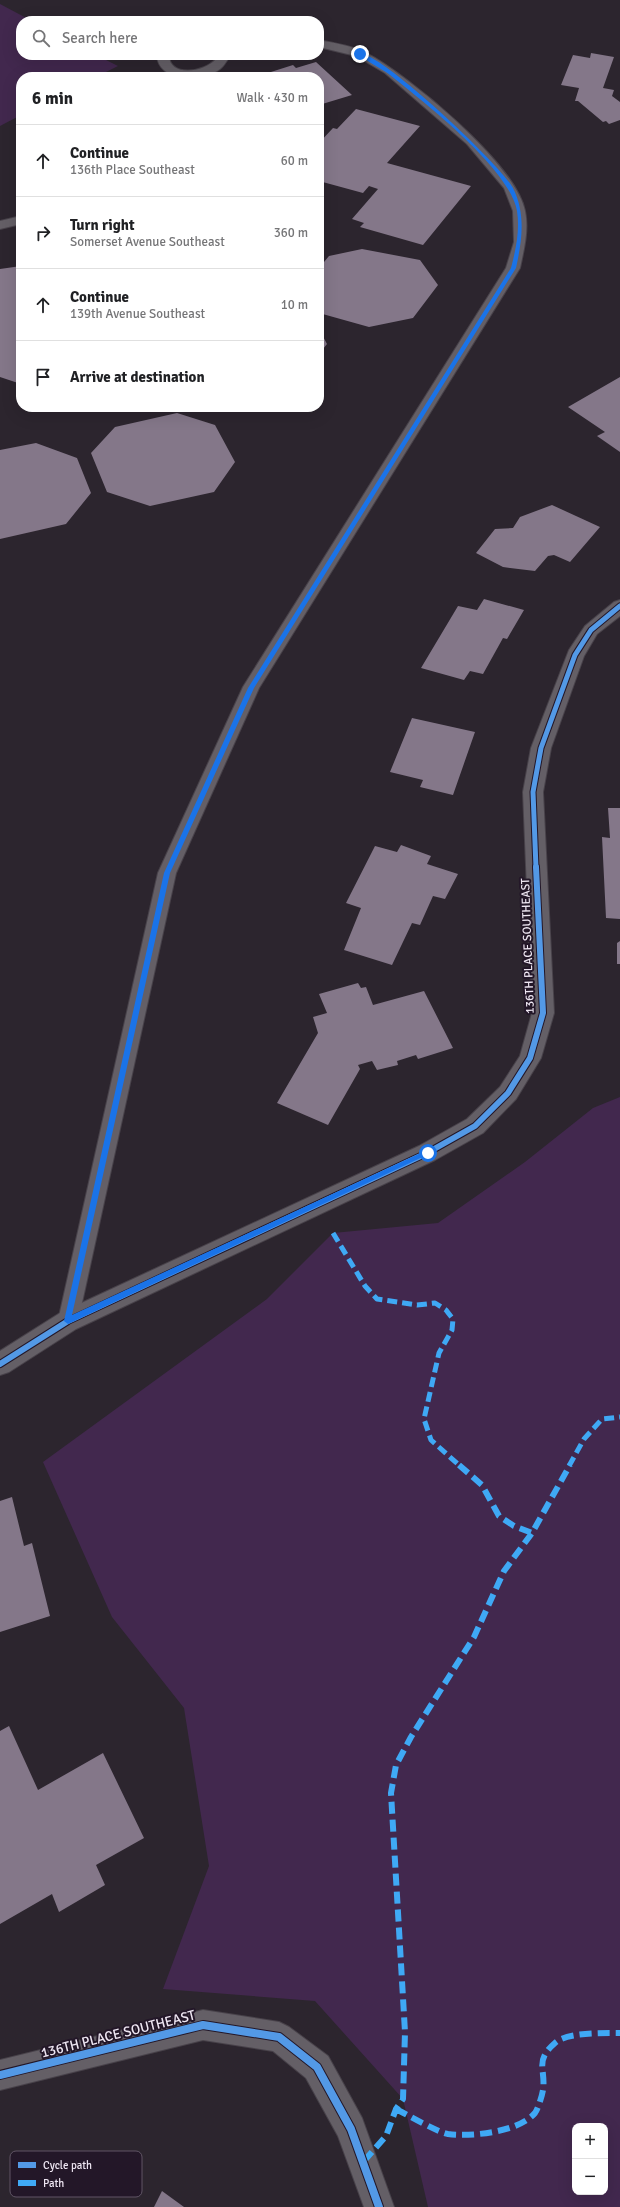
<!DOCTYPE html>
<html lang="en">
<head>
<meta charset="utf-8">
<style>
	body { margin:0; font-family:Signika,sans-serif; background:#f6f6f6; color:#202124 }
	.controls { position:absolute; right:12px; bottom:12px; display:grid; overflow:hidden; border-radius:8px; box-shadow:0 4px 16px #0002 }
	.controls button { width:36px; height:36px; display:grid; place-items:center; padding:0; border:0; border-bottom:1px solid #e0e0e0; background:#fff; color:#202124; font:20px sans-serif }
	.stop { position:absolute; width:12px; height:12px; margin:-9px; border:3px solid #1a73e8; border-radius:50%; background:#fff }
	.stop.end { background:#1a73e8; border-color:#fff; box-shadow:0 1px 4px #0008 }
	.list { margin:0; padding:0; list-style:none }
	h2 { display:flex; justify-content:space-between; align-items:center; height:52px; margin:0; padding:0 16px; font-size:17px }
	h2 small { font-size:13px; font-weight:400; color:#757577 }
	.list li { display:grid; grid-template-columns:26px 1fr auto; gap:12px; align-items:center; box-sizing:border-box; height:72px; padding:0 16px; border-top:1px solid #e0e0e0 }
	.list b { display:block; font-size:15px; white-space:nowrap }
	.list p { margin:0; font-size:13px; white-space:nowrap; color:#757577 }
	.list em { font-size:13px; font-style:normal; color:#757577 }
	.icon { flex:none; width:22px; height:22px; fill:none; stroke:currentColor; stroke-width:2; stroke-linecap:round; stroke-linejoin:round }
	.map { position:relative; flex:none; width:620px; height:2207px; overflow:hidden }
	.search { position:absolute; background:#fff; box-shadow:0 4px 16px #0002; left:16px; top:16px; width:308px; height:44px; display:flex; align-items:center; gap:10px; box-sizing:border-box; padding:0 14px; border-radius:16px; color:#757577; font-size:15px }
	.panel { position:absolute; background:#fff; box-shadow:0 4px 16px #0002; left:16px; top:72px; width:308px; height:340px; border-radius:16px }
	.map>svg:first-child { display:block }
</style>
</head>
<body>
<div class="map">
<svg width="620" height="2207" viewBox="0 0 620 2207">
	<rect width="100%" height="100%" fill="#2c252e"/>
	<path fill="#42284e" fill-rule="evenodd" d="M0,4L32,21H21V55H96L118,66L96,77H21V115L0,126Z
		M620,1097V2207H428L403,2099L315,2001L163,1989L209,1866L184,1708L112,1617L43,1462L267,1299L333,1233L438,1223L525,1162L593,1108ZM575,2126H605V2192H575Z"/>
	<path fill="#847789" d="M591,53L614,57L603,88L614,90L612,96L620,102V120L609,124L606,121L603,122L578,101H575L579,88L561,85L573,55L590,58Z
		M316,62L352,95L319,105V77H255L293,65L296,68Z
		M356,109L420,126L387,163L471,186L423,245L360,227L364,223L352,219L378,189L369,186L363,193L319,181V143L333,128L337,129Z
		M362,249L420,260L438,285L413,318L369,327L319,313V268L329,256Z
		M21,266V382L18,383L0,377V269Z
		M319,329L327,344L319,354Z
		M620,377V452L597,436L605,432L568,407Z
		M177,413L215,425L235,462L214,492L150,506L107,492L91,453L115,427Z
		M36,443L77,458L91,493L66,524L0,539V450Z
		M552,505L600,527L570,562L554,555L548,556L535,571L503,567L476,553L495,529L513,528L520,517Z
		M484,599L524,610L507,639L503,638L483,674L470,671L464,680L421,668L458,606L477,610Z
		M412,718L475,732L453,795L420,787L423,780L390,772Z
		M608,808H620V919L606,918L602,837L610,838Z
		M401,845L431,856L427,864L458,874L445,899L433,896L420,925L412,923L392,965L344,950L361,908L346,903L375,846L397,852Z
		M620,941V964H617V943Z
		M358,983L361,988L366,987L373,1005L424,991L453,1048L418,1059L416,1055L397,1061L398,1065L377,1070L372,1061L358,1065L360,1069L328,1125L277,1103L318,1033L313,1017L327,1013L319,994Z
		M12,1497L24,1546L32,1543L50,1616L0,1632V1501Z
		M9,1726L38,1790L103,1753L144,1838L96,1865L105,1885L59,1912L52,1894L0,1924V1731Z
		M162,2191L184,2207H154Z"/>
	<g fill="none" stroke-linecap="round" stroke-linejoin="round">
		<g stroke="#48424a" stroke-width="2">
			<path id="lane" d="M319,40C334,43 353,46 366,53C408,75 516,164 525,211C529,230 524,249 520,268L259,688L176,873L78,1321L75,1328L68,1330L61,1328L58,1321L158,873L243,687L506,268L514,242L513,211L504,188L467,144L385,73L356,56L319,47Z
				M157,55H169C169,78 205,72 216,59L215,55H227L228,59C226,62 223,67 220,69C203,82 158,83 157,55Z
				M21,216V224L0,229V221Z"/>
		</g>
		<g stroke="#48424a" stroke-width="2">
			<path id="street" d="M620,600V616L597,634L584,656L551,748L543,792L554,1013L541,1058L516,1099L483,1133L435,1160L76,1329L9,1372L0,1375V1351L60,1313L419,1146L467,1119L500,1087L520,1056L532,1013L523,792L531,748L569,650L585,626L614,602Z
				M203,2010L279,2022L289,2027L328,2056L362,2118L394,2207H364L338,2136L306,2078L273,2051L203,2040L0,2090V2060Z"/>
		</g>
		<use href="#lane" fill="#645f66" fill-rule="evenodd"/>
		<use href="#street" fill="#645f66" fill-rule="evenodd"/>
		<path stroke="#3fa9f5" stroke-width="5" stroke-dasharray="10 5" stroke-linecap="butt" d="M333,1233L365,1286L377,1299L417,1305L435,1303L446,1310L453,1319L452,1330L439,1353L424,1419L431,1440L460,1466
			M569,1466L584,1439L602,1419L620,1417"/>
		<path stroke="#3fa9f5" stroke-width="6" stroke-dasharray="12 6" stroke-linecap="butt" d="M459,1465L482,1485L499,1516L514,1526L532,1533
			M396,2109C408,2115 437,2132 448,2134C472,2137 519,2132 535,2113C538,2109 542,2096 543,2090C546,2069 534,2061 555,2043C566,2032 604,2033 620,2033
			M364,2161L386,2136L396,2109L403,2099L405,2032L391,1793L396,1765L411,1737L474,1637L504,1571L532,1533L570,1465"/>
		<g stroke="#231728" stroke-width="7">
			<path id="cycleway-far2" d="M536,868L533,792L541,748L575,655L591,630L620,606"/>
		</g>
		<g stroke="#231728" stroke-width="8">
			<path id="cycleway-far1" d="M0,1364L68,1321L427,1153L475,1126L508,1093L530,1058L543,1013L536,867"/>
		</g>
		<g stroke="#231728" stroke-width="10">
			<path id="cycleway" d="M0,2075L203,2025L279,2037L317,2067L351,2129L379,2207"/>
		</g>
		<use href="#cycleway-far2" stroke="#5399e6" stroke-width="5"/>
		<use href="#cycleway-far1" stroke="#5399e6" stroke-width="6"/>
		<use href="#cycleway" stroke="#5399e6" stroke-width="8"/>
	</g>
	<path fill="#1a73e8" d="M359,53C382,53 500,164 513,188C526,214 522,241 516,268L254,688L170,873L72,1315L425,1151L428,1150L431,1153L68,1324L64,1321L164,873L248,688L511,268C516,249 520,230 517,211C510,169 424,102 390,75C383,69 361,59 359,53Z"/>
	<g text-anchor="middle" dominant-baseline="central" stroke-width="4" stroke-linejoin="round" paint-order="stroke">
		<g font-size="12" fill="#eee6f2" stroke="#231728">
			<text transform="translate(528 946) rotate(-92)">136TH PLACE SOUTHEAST</text>
		</g>
		<g font-size="14" fill="#eee6f2" stroke="#231728">
			<text transform="translate(118 2034) rotate(-14)">136TH PLACE SOUTHEAST</text>
		</g>
	</g>
	<rect x="10" y="2151" width="132" height="46" rx="6" fill="#231728" stroke="#605565" stroke-width="1"/>
	<rect x="18" y="2162" width="18" height="6" fill="#5399e6"/>
	<rect x="18" y="2180" width="18" height="6" fill="#3fa9f5"/>
	<g font-size="11" fill="#eee6f2">
		<text x="43" y="2169">Cycle path</text>
		<text x="43" y="2187">Path</text>
	</g>
</svg>
<div class="controls">
<button>+</button>
<button>−</button>
</div>
<div class="stop" style="left:428px;top:1153px"></div>
<div class="stop end" style="left:360px;top:54px"></div>
<div class="search"><svg class="icon" aria-label="search" viewBox="0 0 24 24"><circle cx="10" cy="10" r="6"/><path d="M15 15l6 6"/></svg>Search here</div>
<section class="panel">
<h2>6 min<small>Walk · 430 m</small></h2>
<ul class="list">
<li><svg class="icon" aria-label="ahead" viewBox="0 0 24 24"><path d="M12 20V5M6 11l6-6 6 6"/></svg><div><b>Continue</b><p>136th Place Southeast</p></div><em>60 m</em></li>
<li><svg class="icon" aria-label="right" viewBox="0 0 24 24"><path d="M7 20v-9h11M14 6l5 5-5 5"/></svg><div><b>Turn right</b><p>Somerset Avenue Southeast</p></div><em>360 m</em></li>
<li><svg class="icon" aria-label="ahead" viewBox="0 0 24 24"><path d="M12 20V5M6 11l6-6 6 6"/></svg><div><b>Continue</b><p>139th Avenue Southeast</p></div><em>10 m</em></li>
<li><svg class="icon" aria-label="arrive" viewBox="0 0 24 24"><path d="M6 21V4h12l-3 4 3 4H6"/></svg><div><b>Arrive at destination</b></div></li>
</ul>
</section>
</div>
</body>
</html>
